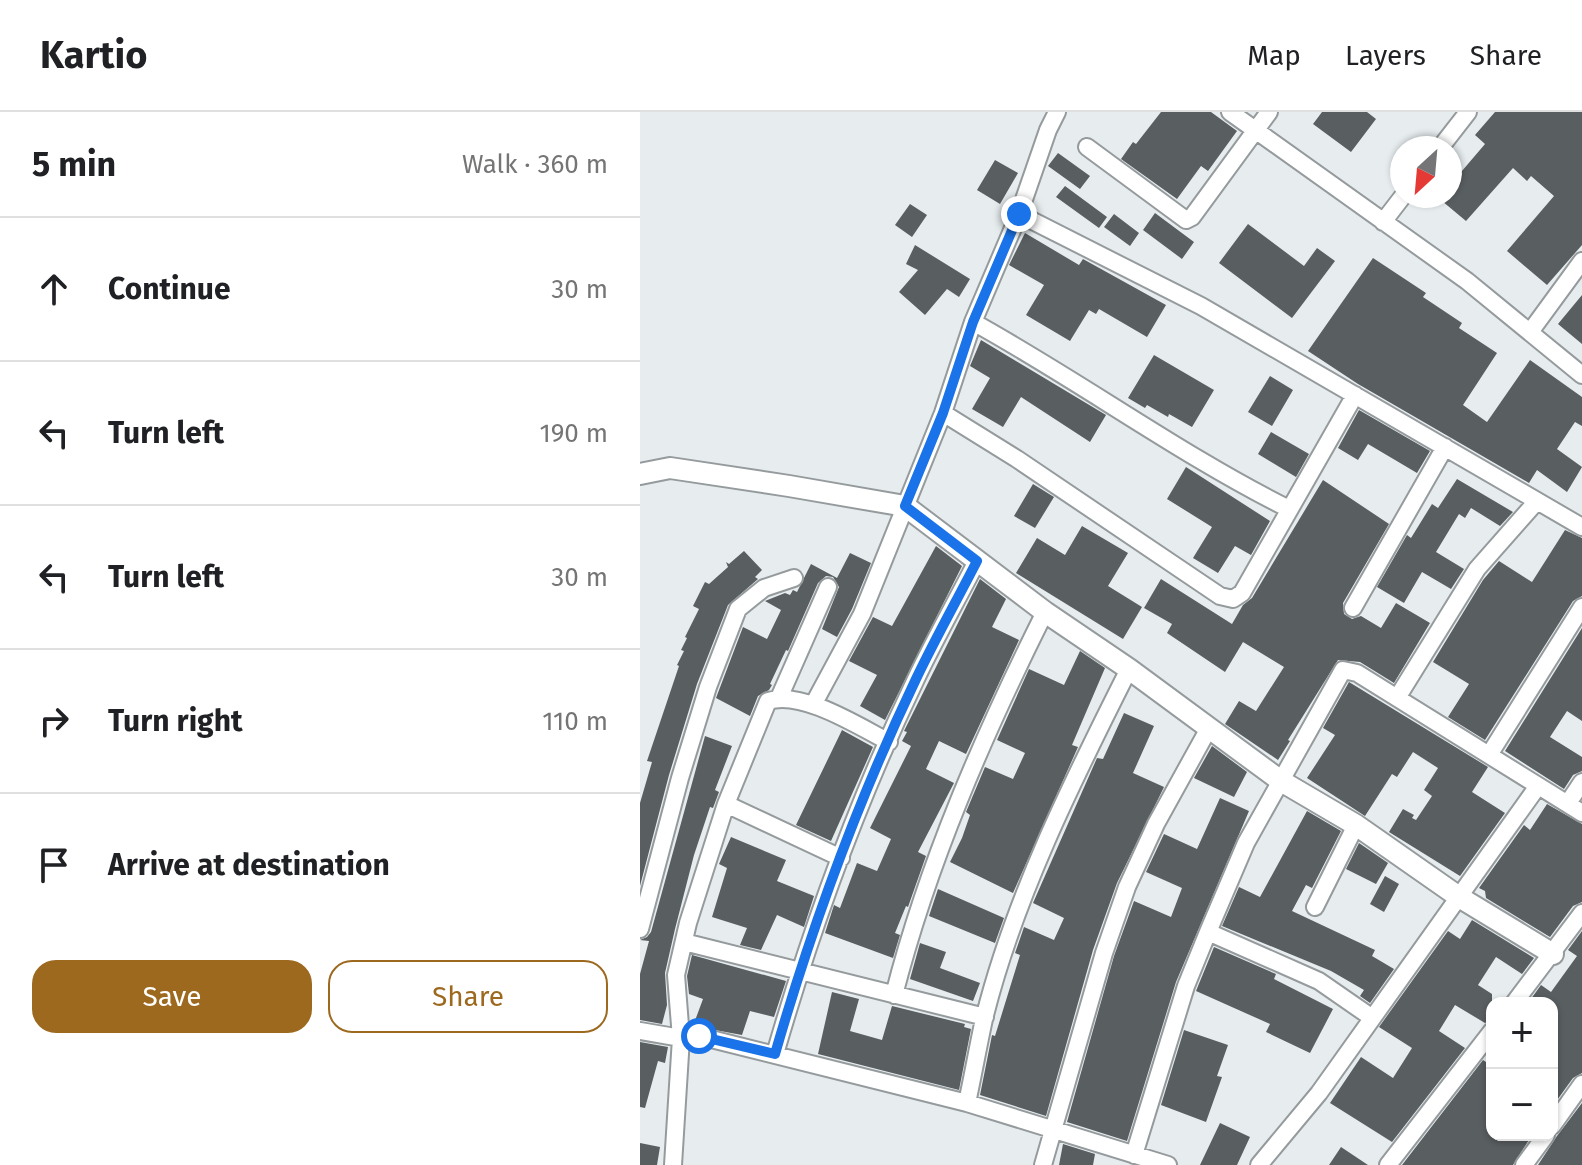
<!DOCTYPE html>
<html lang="en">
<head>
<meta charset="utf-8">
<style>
	body { margin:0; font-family:"Fira Sans",sans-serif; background:#f6f6f6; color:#202124 }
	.controls { position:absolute; right:24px; bottom:24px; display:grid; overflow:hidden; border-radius:16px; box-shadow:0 2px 6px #0004 }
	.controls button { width:72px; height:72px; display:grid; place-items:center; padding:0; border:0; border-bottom:2px solid #e0e0e0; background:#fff; color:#202124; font:40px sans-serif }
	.compass { position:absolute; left:750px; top:24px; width:72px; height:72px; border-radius:50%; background:#fff; box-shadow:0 2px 6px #0004; rotate:206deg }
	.stop { position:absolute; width:24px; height:24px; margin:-18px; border:6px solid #1a73e8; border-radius:50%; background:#fff }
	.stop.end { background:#1a73e8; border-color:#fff; box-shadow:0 2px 8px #0008 }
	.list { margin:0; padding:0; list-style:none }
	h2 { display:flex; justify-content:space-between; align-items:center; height:104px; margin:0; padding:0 32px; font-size:34px }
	h2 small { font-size:26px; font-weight:400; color:#757577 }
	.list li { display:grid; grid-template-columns:52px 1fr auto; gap:24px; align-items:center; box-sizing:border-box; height:144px; padding:0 32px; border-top:2px solid #e0e0e0 }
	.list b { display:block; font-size:30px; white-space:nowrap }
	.list em { font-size:26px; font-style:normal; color:#757577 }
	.actions { display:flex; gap:16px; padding:24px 32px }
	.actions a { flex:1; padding:18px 0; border:2px solid #9c691f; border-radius:24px; text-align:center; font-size:28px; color:#9c691f }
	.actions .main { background:#9c691f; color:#fff }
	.icon { flex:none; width:44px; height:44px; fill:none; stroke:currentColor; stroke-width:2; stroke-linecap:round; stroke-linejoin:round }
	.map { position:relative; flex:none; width:942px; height:1053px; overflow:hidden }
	header { display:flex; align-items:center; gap:48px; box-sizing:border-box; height:112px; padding:0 40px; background:#fff; border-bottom:2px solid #e0e0e0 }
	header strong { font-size:38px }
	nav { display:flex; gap:44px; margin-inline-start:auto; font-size:28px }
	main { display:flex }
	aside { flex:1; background:#fff }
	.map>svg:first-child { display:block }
</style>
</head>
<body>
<header>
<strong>Kartio</strong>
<nav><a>Map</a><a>Layers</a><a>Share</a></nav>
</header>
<main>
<aside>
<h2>5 min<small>Walk · 360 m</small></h2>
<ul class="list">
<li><svg class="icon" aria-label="ahead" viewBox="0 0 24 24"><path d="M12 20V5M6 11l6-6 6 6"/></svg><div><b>Continue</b></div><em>30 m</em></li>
<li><svg class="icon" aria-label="left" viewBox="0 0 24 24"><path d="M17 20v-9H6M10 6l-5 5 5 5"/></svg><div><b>Turn left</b></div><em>190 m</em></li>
<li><svg class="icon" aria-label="left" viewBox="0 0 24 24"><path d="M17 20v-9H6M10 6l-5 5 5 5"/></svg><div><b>Turn left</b></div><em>30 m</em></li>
<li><svg class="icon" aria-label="right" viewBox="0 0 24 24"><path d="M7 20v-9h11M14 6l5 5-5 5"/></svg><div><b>Turn right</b></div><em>110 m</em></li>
<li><svg class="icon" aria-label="arrive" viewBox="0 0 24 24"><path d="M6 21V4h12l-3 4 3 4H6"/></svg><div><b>Arrive at destination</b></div></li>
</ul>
<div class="actions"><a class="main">Save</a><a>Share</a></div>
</aside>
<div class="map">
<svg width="942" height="1053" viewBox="0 0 942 1053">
	<rect width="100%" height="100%" fill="#e7edef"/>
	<path fill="#595e60" d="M521,0H571L597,19L568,59L561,54L537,87L481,47L493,30L496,32Z
		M682,0H727L736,7L711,40L673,12Z
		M855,0H942V133L907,173L867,139L914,84L891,64L887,69L873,56L826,109L796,84H810V73L845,32L835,23Z
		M418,41L450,64L440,77L408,54Z
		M355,48L378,61L360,92L337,78Z
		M425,74L467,105L459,116L416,85Z
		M270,92L287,103L272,125L255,113Z
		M515,101L554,130L542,147L503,118Z
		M474,102L499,121L490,134L464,115Z
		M608,112L664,154L677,136L695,149L652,206L579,151Z
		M385,121L439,153L443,147L526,193L507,225L459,197L456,202L449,198L430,229L386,203L404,173L369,153Z
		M275,133L330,167L319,185L307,177L285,203L259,180L278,158L266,152Z
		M733,146L786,181L783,185L822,211L819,216L857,241L823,293L847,310L890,248L942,285V314L935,310L917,337L942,355L927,380L897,358L889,371L718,272L668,239Z
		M942,183V232L918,212Z
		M341,228L466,303L450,330L381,285L363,315L332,297L350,266L330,254Z
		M514,243L574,278L552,315L529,302L528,305L507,293L505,296L488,286Z
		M630,264L653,278L632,314L608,300Z
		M719,298L790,339L777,361L728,332L718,348L698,336Z
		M631,320L669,342L656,365L618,342Z
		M546,355L630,409L611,443L595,434L578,461L553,446L572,415L527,387Z
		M817,367L873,400L860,414L831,396L825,406L819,402L796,440L824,457L811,477L782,460L764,491L737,475L767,423L771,426L792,392L798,396Z
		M683,368L749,412L703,491L704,502L712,507L721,504L741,516L756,491L790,511L754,571L720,550L698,548L648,628L650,629L638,648L585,612L599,589L616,599L644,555L603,530L585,560L527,521L532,512L504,496L521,467L592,512L603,493L612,486Z
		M393,372L414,385L395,416L374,404Z
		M442,414L488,441L468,474L502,495L483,527L376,461L397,426L425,443Z
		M925,418L942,426V484L933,489L845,628L808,605L829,572L793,550L843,468L859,449L892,470Z
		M296,434L322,454L245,608L220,594L237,563L209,549L233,505L252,514Z
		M104,439L122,458L115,465L118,467L88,493L57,572L29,663L0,774V691L12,650L7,649L39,554L37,553L44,539L41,538L47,526L45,525L59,497L53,494L65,470L69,472L88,455L86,450L89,452Z
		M210,441L231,451L212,497L197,525L182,517L199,475L193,465L186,464L178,471L148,539L146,538L130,572L132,573L129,578L118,584L110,604L76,586L103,515L127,527L141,498L125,489L145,481L150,483L153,478L157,480L171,452L197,466Z
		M340,467L366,487L352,515L379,528L326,642L299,629L286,657L314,671L278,740L286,744L268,795L266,794L255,821L260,823L253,846L185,821L194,793L200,796L217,751L237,759L251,727L230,716L271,634L262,629L267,620L264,619Z
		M942,516V609L927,599L910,625L942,645V659L933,663L924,677L865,639Z
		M440,539L465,556L432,633L438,635L373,781L310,750L322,726L330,703L326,700L345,655L373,667L385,641L357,628L389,557L424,573Z
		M709,570L848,655L832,680L865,701L820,764L749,720L763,697L774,703L772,706L776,708L792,684L784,678L798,656L773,640L757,665L752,662L725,704L667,666L695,623L683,616Z
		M484,601L514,614L493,661L524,675L477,771L453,838L406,1004L340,983L352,923L355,924L380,843L375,841L382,821L384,815L414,828L424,806L393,791L457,646L463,647Z
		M202,618L233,635L191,729L156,713Z
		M65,624L92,634L75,678L79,680L73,696L70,695L54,743L35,817L25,861L27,893L22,912L0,908V862L9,829L0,828L7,825L11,820Z
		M572,634L607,660L594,685L554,666Z
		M580,686L609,699L536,870L487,1029L427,1010L474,844L494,789L531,805L542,776L506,760L524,722L557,737Z
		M907,692L942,712V790L933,794L910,825L846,786L845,779L839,776L884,713L890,718Z
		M667,699L701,719L672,776L666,773L652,799L735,838L732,844L754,857L730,891L720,884L724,878L691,859L582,814L599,775L620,785Z
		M91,725L146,748L137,769L174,784L164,815L137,803L121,838L100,833L107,816L72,805L87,756L79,752Z
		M719,731L748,751L736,772L706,757Z
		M745,764L759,772L744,800L730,792Z
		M298,777L364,806L355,831L289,804Z
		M832,808L894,846L882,862L856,845L838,873L852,882V908L845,911L815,893L799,919L825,936L752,1030L690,991L721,945L753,966L772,936L739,915L808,819L820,827Z
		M942,819V961L933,966L912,995V891H888L901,873L911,880L937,844L928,838Z
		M280,831L306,840L300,856L340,871L333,889L270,867Z
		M574,835L636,862L634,867L693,897L670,941L626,920L630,912L556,879Z
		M52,843L146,869L134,905L110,899L102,923L53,914L63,887L49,882L47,864Z
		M192,880L219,887L210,919L242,928L252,894L325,912L324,915L331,917L319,978L178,942Z
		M544,918L588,933L577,964L582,965L566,1010L521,993Z
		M0,930L28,935L25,951L18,949L5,996L0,995Z
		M843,948L852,954V1023H892L873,1053H762Z
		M942,991V1053H898L917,1024Z
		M580,1011L610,1025L597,1053H560Z
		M0,1031L20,1035L17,1053H0Z
		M423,1032L455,1042L453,1053H419Z
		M701,1035L728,1053H689Z"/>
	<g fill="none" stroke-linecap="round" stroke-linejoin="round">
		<g stroke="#959b9d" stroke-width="20">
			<path id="minor" d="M590,0L827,169L942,263
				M447,35L546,108L552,105L629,0
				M800,36L828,0
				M379,102L561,194L942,415
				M743,110L763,84
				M333,210C440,269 539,342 649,397
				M890,220L942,149
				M303,301L377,347L580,484L593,487L602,481L715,283
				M713,496L805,335
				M139,586L188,475
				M757,586L837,457L897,389
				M173,593L222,502L255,420L303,301L333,210L379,102L408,18L417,0
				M849,643L942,495
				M928,691L942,670
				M86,692L201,746
				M675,795L716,713
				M0,817L40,666L68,575L98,497L124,476L154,466
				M568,820L679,869L731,905
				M44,830L345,905
				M254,883C288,750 344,622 405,500
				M874,891L942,801
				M0,919L41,926L59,924L327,991L528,1053
				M135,942C172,814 218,688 276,567C295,527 317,488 337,449
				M327,991C333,963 338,935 344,907C374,786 433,668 489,557
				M912,1014L942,972
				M494,1043L546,874L568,820L606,731L703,558L717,561L942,701
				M33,1053L41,926L36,863L48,811L86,692L128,589C162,578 218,614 249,630
				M403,1053L464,841L487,775L516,712L569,616
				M619,1053L679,981L898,674
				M748,1053L852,919
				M884,1053L906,1023"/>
		</g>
		<g stroke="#959b9d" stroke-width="24">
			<path id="tertiary" d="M0,362L30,356L149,374L265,394L405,500L489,557L641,669L716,713L819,785L913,842"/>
		</g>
		<use href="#minor" stroke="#fff" stroke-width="16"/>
		<use href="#tertiary" stroke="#fff" stroke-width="20"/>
	</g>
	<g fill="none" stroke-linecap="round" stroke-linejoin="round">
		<path stroke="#1a73e8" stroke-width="10" d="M59,924L135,942C172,814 218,688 276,567C295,527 317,488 337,449L265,394L303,301L333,210L379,102"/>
	</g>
</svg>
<div class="controls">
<button>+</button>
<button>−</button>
</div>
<svg class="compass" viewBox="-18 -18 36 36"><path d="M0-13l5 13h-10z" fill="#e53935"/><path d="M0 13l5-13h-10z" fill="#757577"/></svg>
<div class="stop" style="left:59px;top:924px"></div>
<div class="stop end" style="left:379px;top:102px"></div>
</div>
</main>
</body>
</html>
